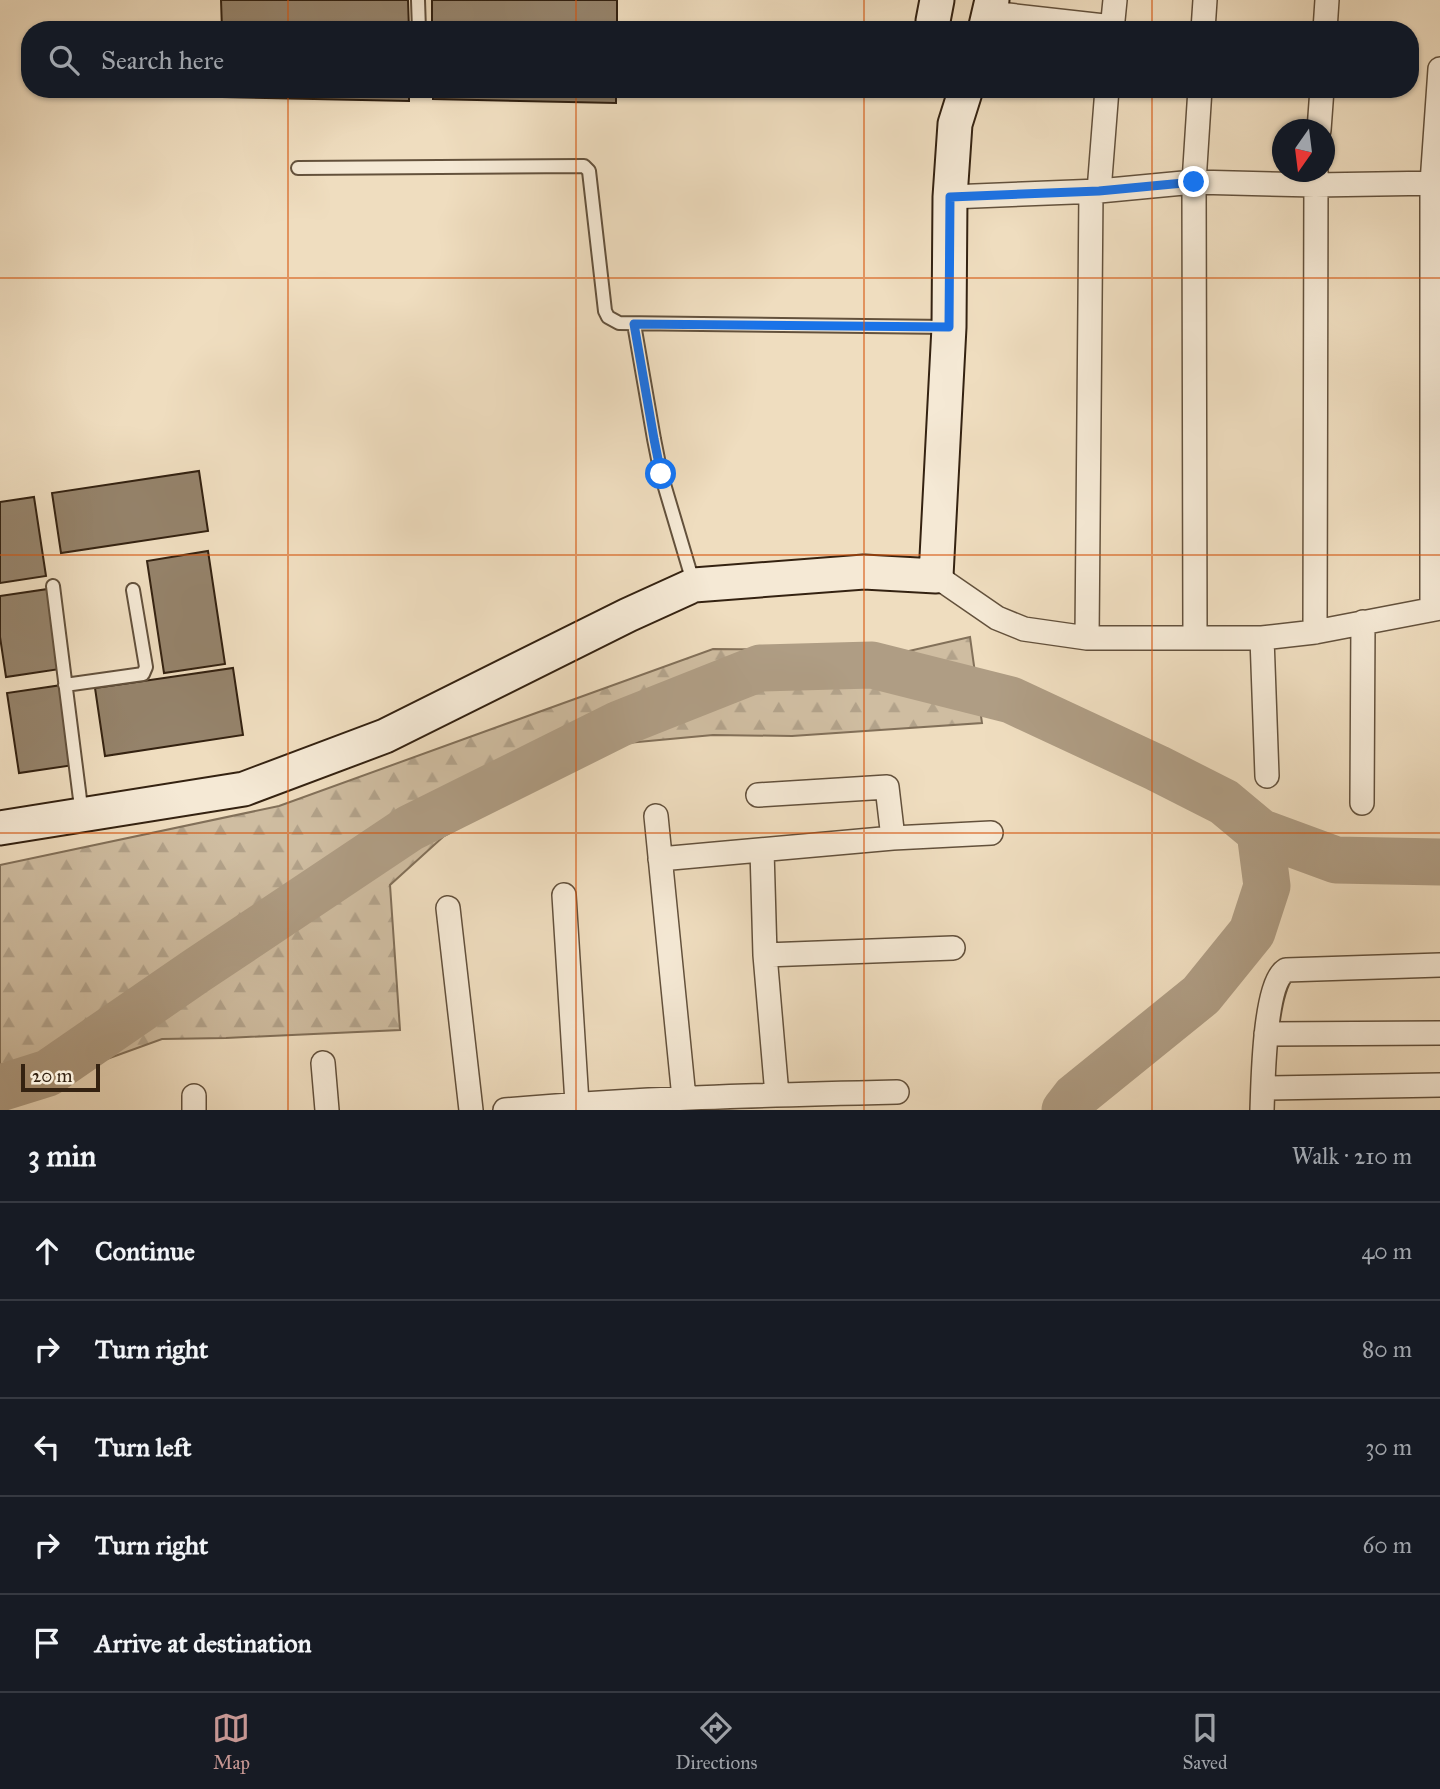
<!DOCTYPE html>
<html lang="en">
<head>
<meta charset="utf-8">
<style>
	body { margin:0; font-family:"IM FELL Great Primer",serif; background:#20242c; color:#f1f3f6 }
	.compass { position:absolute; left:1272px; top:119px; width:63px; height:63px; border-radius:50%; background:#171b24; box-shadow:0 2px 5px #0004; rotate:194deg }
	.scale { position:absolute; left:21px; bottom:18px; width:79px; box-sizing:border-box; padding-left:7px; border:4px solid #342211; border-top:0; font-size:19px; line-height:24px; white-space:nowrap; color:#342211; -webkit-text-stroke:5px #f5e9d5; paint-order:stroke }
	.stop { position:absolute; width:21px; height:21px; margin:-16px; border:5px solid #1a73e8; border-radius:50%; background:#fff }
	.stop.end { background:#1a73e8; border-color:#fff; box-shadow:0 2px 7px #0008 }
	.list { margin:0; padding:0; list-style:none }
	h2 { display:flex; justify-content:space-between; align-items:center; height:91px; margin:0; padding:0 28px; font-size:30px }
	h2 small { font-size:23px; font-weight:400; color:#9ea1a6 }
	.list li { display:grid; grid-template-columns:46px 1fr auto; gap:21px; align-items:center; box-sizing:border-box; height:98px; padding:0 28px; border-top:2px solid #363941 }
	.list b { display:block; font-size:26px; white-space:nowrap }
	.list em { font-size:23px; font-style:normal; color:#9ea1a6 }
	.icon { flex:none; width:38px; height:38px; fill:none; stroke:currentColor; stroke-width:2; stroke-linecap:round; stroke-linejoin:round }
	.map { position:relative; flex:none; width:1440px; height:1110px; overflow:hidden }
	.search { position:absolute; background:#171b24; box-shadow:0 2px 5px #0004; left:21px; right:21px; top:21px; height:77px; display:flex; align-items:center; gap:18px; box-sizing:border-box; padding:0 24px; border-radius:28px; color:#9ea1a6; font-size:26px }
	.sheet { height:581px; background:#171b24 }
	nav { display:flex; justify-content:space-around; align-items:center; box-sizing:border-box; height:98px; border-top:2px solid #363941; background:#171b24; font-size:19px; color:#9ea1a6 }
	nav a { display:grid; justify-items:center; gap:4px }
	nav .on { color:#c59692 }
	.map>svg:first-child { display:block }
</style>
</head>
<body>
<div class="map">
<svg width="1440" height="1110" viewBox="0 0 1440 1110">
	<defs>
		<pattern id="forest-firs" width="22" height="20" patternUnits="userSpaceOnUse" patternTransform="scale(1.75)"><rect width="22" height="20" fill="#cfbda1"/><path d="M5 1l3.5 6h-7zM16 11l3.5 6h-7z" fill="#b2a28a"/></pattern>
	</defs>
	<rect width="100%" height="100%" fill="#efddbf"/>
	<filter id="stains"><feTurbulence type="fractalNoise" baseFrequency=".00286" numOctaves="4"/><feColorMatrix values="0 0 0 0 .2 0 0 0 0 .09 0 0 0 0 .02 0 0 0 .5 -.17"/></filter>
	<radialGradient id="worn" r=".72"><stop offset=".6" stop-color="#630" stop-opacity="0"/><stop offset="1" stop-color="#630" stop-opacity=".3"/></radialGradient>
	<path fill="url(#forest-firs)" stroke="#827059" stroke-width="2" d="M970,637L982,723L792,736L713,735L595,746L526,792L444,836L390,885L400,1030L226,1038L162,1039L49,1080L0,1095V865L279,806L713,649L909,651Z"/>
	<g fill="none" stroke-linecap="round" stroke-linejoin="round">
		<path stroke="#af9d84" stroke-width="47" d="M1260,832L1336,860L1440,862
			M0,1088L48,1073L196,971L410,828L619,724L760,668L872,665L1011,700L1157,768L1224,802L1260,832L1267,886L1252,932L1201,995L1075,1097L1065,1110"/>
	</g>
	<path fill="#95836b" stroke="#342211" stroke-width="2" d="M221,0H408L409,30H222Z
		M432,0H617V30H432Z
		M222,89H409V101L223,97Z
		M433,89H616V103L433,99Z
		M199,471L208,531L61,553L52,493Z
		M34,497L46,576L0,583V502Z
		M208,551L225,664L164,673L147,561Z
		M48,589L60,669L6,677L0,637V596Z
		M233,668L243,735L105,756L95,688Z
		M62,685L74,765L19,773L7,693Z"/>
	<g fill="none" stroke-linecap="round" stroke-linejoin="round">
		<g stroke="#63513c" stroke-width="16">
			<path id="lane" d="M418,0L419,30
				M298,168L584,166L589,171L605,311L608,317L619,323L948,327
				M634,324L654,439L661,474L694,585
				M53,586L82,815
				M65,685L143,674L146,667L133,590"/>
		</g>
		<g stroke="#63513c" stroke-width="26">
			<path id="street" d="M990,13L1113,27
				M1112,30L1115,0
				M1203,30L1205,0
				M1325,30L1327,0
				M1107,89L1099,191L1194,182L1315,185L1440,183
				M1319,130L1322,89
				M950,197L1099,191
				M936,576L997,618L1024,629L1087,638H1262L1315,632L1440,608
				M1432,608V183L1440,69
				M1315,632L1316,172
				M1087,638L1091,191
				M1195,638L1194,182L1200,89
				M1262,638L1267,776
				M758,795L887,787L893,838
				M1362,803L1363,622
				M656,816L684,1098
				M762,850L765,955L777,1095
				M660,859L893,838L991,833
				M564,895L577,1103
				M448,908L471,1110
				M765,955L953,948
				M1266,1034L1440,1033
				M323,1063L327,1110
				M1263,1088L1440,1085
				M194,1096V1110
				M505,1110C635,1098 766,1095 897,1092
				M1262,1110C1263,1084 1264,983 1286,970L1440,965"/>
		</g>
		<g stroke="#342211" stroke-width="37">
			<path id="secondary" d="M935,30L933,21L937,0
				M985,30L992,0
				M0,828L244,789L385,736L628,615L694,585L864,572L936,576L949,327L950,197L955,124L966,89"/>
		</g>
		<use href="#lane" stroke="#f5e9d5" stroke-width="12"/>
		<use href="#street" stroke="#f5e9d5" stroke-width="23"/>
		<use href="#secondary" stroke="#f5e9d5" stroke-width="33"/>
	</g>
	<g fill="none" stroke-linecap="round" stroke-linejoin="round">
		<path stroke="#1a73e8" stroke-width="9" d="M661,474L654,439L634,324L949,327L950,197L1099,191L1194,182"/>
	</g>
	<path fill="none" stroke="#d6540c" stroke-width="2" stroke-opacity="0.55" d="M288,0V30M576,0V30M864,0V30M1152,0V30M288,89V1110M576,89V1110M864,89V1110M1152,89V1110M0,278H1440M0,555H1440M0,833H1440"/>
	<rect width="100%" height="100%" filter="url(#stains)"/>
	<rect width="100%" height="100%" fill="url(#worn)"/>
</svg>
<svg class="compass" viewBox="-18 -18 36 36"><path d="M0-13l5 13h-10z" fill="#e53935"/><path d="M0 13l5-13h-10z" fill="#9ea1a6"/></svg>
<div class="scale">20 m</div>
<div class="stop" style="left:661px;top:474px"></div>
<div class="stop end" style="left:1194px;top:182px"></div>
<div class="search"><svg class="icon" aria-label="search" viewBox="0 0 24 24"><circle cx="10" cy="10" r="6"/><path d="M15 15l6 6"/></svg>Search here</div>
</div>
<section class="sheet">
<h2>3 min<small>Walk · 210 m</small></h2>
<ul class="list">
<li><svg class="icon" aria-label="ahead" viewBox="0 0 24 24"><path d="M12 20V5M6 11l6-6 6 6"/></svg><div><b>Continue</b></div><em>40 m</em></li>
<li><svg class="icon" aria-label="right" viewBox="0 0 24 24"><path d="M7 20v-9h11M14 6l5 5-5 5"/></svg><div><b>Turn right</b></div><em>80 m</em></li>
<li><svg class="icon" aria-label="left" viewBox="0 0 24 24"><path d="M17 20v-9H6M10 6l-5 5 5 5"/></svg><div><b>Turn left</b></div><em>30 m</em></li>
<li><svg class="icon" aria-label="right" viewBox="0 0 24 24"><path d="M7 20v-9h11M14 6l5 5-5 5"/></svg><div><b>Turn right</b></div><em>60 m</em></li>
<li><svg class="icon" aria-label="arrive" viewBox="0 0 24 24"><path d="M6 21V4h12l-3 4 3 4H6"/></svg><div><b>Arrive at destination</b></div></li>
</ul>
</section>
<nav>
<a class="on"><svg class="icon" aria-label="map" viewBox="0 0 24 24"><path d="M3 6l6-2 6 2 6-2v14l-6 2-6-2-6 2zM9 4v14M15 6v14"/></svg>Map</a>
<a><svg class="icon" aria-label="directions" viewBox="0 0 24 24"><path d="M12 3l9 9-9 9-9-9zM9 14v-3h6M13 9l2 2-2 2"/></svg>Directions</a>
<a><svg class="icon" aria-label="saved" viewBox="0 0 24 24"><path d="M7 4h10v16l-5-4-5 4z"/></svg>Saved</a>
</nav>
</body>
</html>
